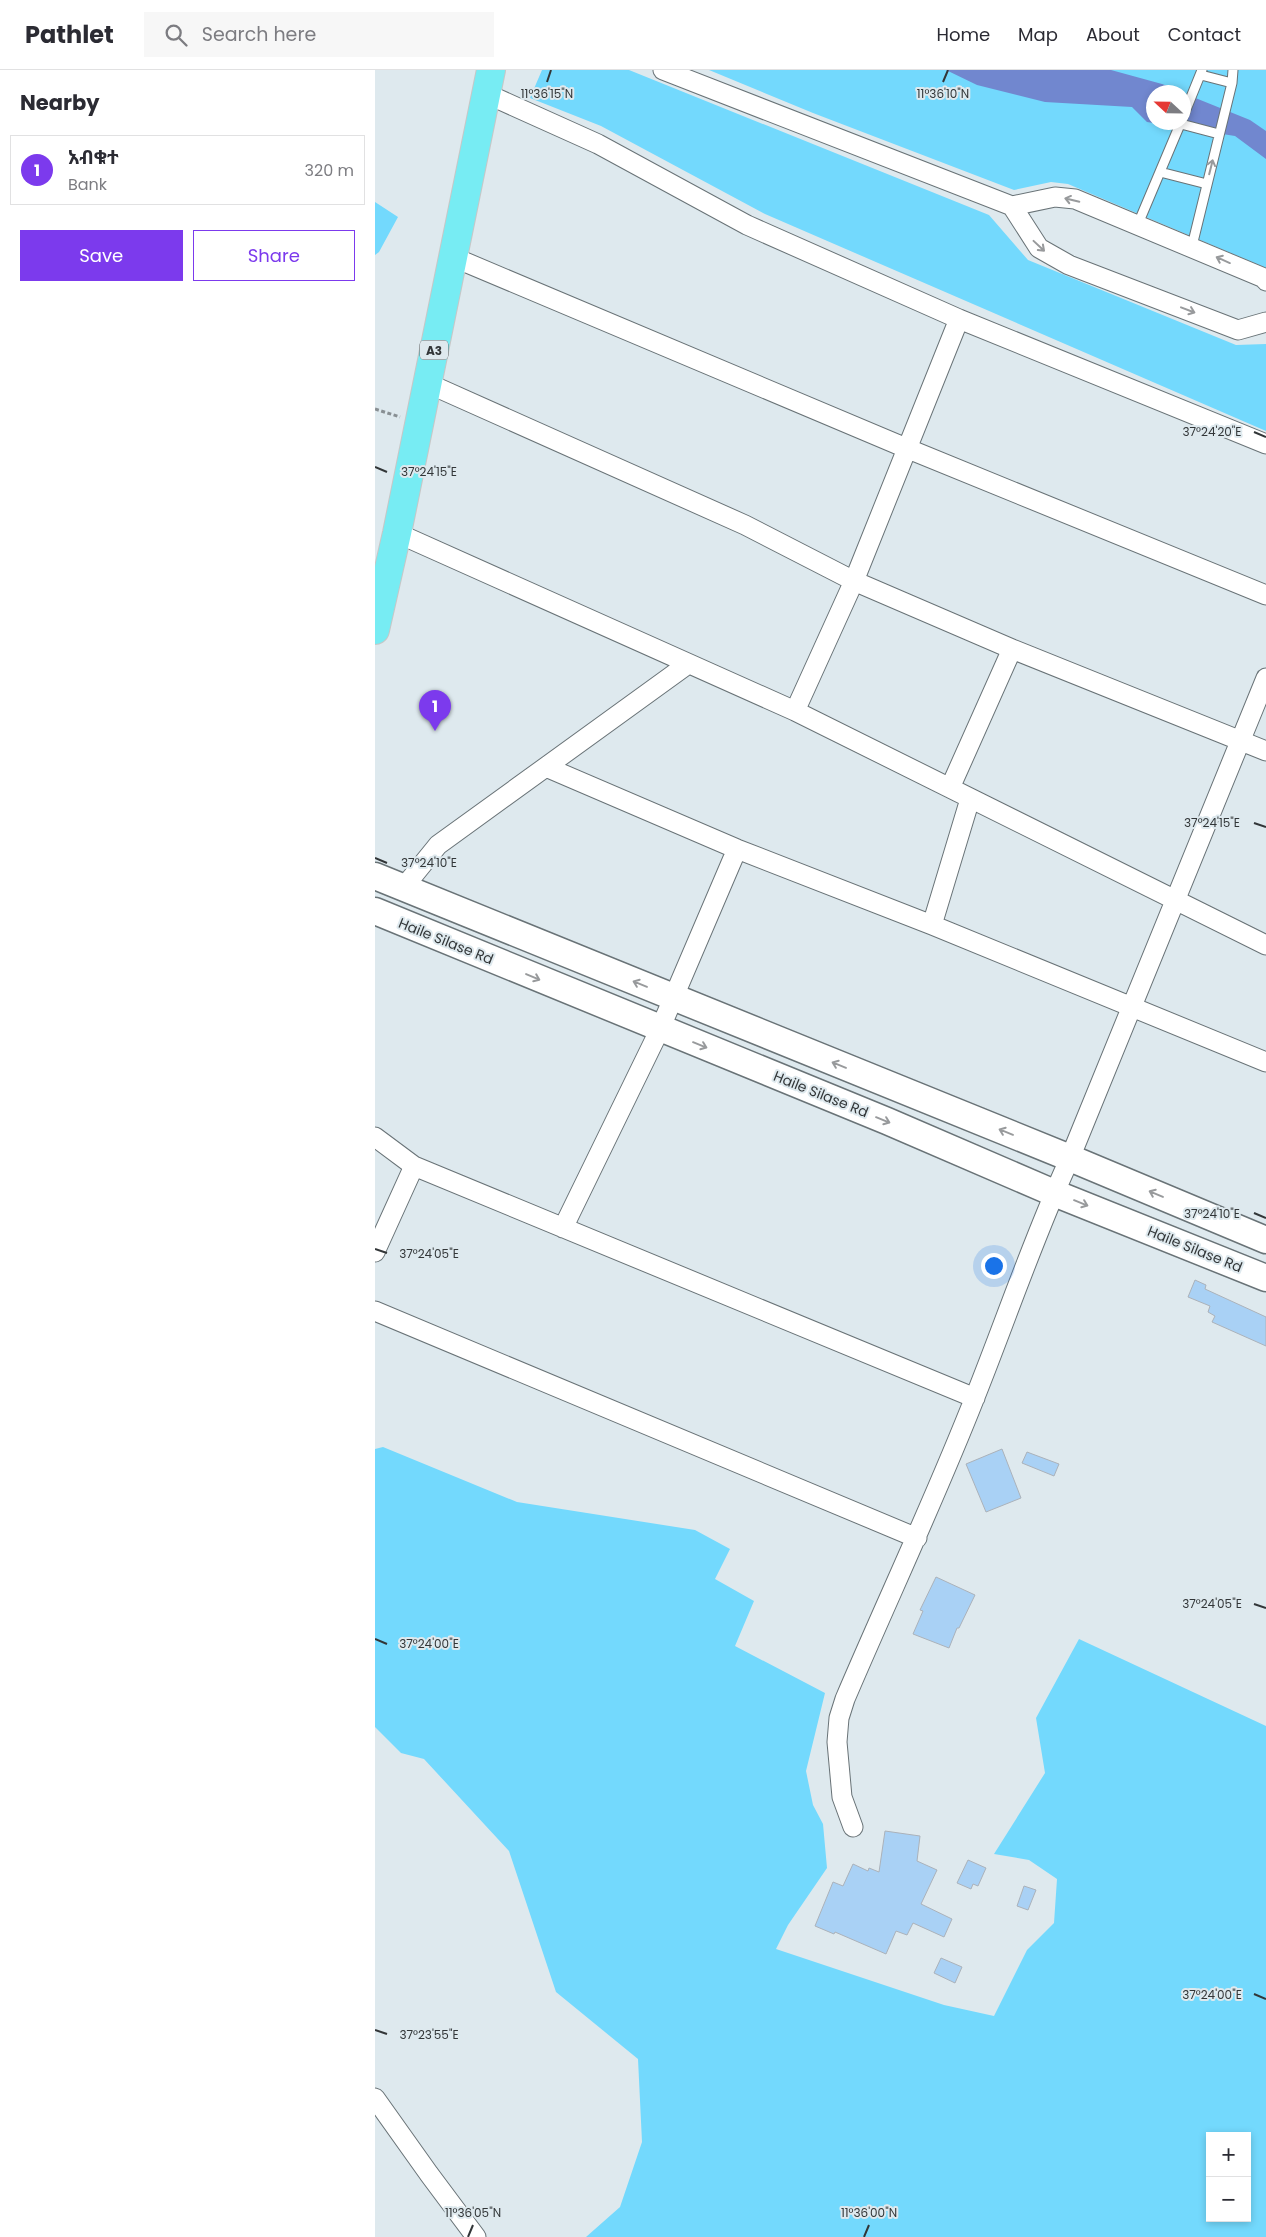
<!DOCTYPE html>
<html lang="en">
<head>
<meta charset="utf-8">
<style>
	body { margin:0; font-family:Poppins,"Noto Sans Ethiopic",sans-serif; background:#f7f7f7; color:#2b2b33 }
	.controls { position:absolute; right:15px; bottom:15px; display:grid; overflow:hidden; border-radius:0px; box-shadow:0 2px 8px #0003 }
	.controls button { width:45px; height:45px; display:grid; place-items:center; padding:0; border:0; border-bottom:1px solid #e1e1e2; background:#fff; color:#2b2b33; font:25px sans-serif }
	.compass { position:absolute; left:771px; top:15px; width:45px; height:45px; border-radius:50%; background:#fff; box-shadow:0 2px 8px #0003; rotate:292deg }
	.you { position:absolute; left:618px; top:1195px; width:18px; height:18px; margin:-12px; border:4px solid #fff; border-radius:50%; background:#1a73e8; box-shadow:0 0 0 8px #1a73e833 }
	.badge { display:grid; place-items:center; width:32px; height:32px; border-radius:50%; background:#7c3aed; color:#fff; font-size:16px; font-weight:700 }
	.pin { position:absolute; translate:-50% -41px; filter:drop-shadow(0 1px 2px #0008) }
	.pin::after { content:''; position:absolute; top:26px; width:18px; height:15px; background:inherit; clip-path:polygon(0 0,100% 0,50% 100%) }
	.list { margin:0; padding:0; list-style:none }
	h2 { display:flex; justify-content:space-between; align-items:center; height:65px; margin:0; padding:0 20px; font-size:21px }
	h2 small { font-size:16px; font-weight:400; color:#7c7c81 }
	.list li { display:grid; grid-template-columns:32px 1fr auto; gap:15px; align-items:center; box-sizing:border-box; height:70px; margin:0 10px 10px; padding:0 10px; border:1px solid #e1e1e2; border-radius:0px }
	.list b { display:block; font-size:19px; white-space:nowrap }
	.list p { margin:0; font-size:16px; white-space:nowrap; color:#7c7c81 }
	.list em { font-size:16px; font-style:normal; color:#7c7c81 }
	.actions { display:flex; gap:10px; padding:15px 20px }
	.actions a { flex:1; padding:11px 0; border:1px solid #7c3aed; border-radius:0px; text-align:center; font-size:18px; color:#7c3aed }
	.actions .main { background:#7c3aed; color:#fff }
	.icon { flex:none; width:28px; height:28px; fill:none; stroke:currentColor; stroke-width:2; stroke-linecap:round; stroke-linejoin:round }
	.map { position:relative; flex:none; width:891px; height:2167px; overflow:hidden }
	header { display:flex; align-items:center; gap:30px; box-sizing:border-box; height:70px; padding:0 25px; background:#fff; border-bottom:1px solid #e1e1e2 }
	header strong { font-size:24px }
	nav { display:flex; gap:28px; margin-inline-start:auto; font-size:18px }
	.search { width:350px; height:45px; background:#f7f7f7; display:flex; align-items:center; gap:12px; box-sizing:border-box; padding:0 18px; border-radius:0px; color:#7c7c81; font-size:19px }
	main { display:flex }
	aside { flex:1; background:#fff }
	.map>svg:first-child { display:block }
</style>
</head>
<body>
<header>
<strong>Pathlet</strong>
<div class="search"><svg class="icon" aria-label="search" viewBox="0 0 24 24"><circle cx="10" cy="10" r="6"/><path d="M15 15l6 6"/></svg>Search here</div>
<nav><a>Home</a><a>Map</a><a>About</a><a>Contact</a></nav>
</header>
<main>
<aside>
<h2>Nearby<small></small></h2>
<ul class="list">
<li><span class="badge">1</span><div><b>አብቁተ</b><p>Bank</p></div><em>320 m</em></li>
</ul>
<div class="actions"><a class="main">Save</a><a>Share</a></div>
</aside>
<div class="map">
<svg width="891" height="2167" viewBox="0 0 891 2167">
	<rect width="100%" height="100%" fill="#dee9ee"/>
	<path fill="#73d9fd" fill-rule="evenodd" d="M167,0H254L614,145L653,190L861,275L891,274V361L390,144L226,56L155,28Z
		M334,0H891V198L693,114L676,112L639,120L438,43ZM778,22H808V52H778Z
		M0,132L23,147L4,182L0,185Z
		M8,1377L142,1432L320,1460L355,1479L340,1509L379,1531L360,1576L450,1623L431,1701L438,1735L448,1754L452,1798L413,1855L401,1879L569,1935L619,1946L652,1880L679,1853L682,1809L654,1790L619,1784L670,1703L661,1648L704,1569L891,1656V2167H211L245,2137L267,2072L263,1989L181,1922L134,1781L49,1689L26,1683L0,1657V1379ZM835,2066H872V2148H835Z"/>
	<path fill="#7187cf" d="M571,0H736L787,14L808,22H778V52H808V23L875,50L891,61V89L860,66L772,52L757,37L670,32L602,15Z"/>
	<path fill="#a9d1f5" stroke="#abb2ba" d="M820,1210L831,1215L830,1219L891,1247V1276L837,1252L840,1246L833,1242L835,1236L813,1227Z
		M627,1379L646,1428L611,1442L591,1394Z
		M652,1382L684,1394L679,1406L647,1393Z
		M561,1507L600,1525L584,1558H582L574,1578L538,1564L548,1541L545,1540Z
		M510,1761L545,1766L542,1791L562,1800L546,1834L577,1849L569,1867L538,1853L532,1865L521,1861L511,1884L460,1862L459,1864L440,1856L458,1812L468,1816L478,1794L493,1801L494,1798L504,1802Z
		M593,1790L611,1798L603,1816L598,1814L596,1819L582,1813Z
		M649,1816L661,1820L653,1840L642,1836Z
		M566,1888L587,1897L580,1913L559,1903Z"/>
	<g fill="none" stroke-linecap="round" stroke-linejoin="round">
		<g stroke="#697377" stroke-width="11">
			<path id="service" d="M826,5L857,13
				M808,47L827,0
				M806,54L844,64
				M785,102L832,114
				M763,154L806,52
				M817,176L857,13L858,0"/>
		</g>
		<g stroke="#697377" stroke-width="21">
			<path id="minor" d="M288,0L637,136L680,127L700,129L889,208L891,211
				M112,24L223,74L372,155L584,249L891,374
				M637,136L664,178L694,195L863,260L891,252
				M78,187L531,378L891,525
				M52,313L370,455L479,511L637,579L891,681
				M22,463L420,641L891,875
				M420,641L479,511L584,249
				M171,697L362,779L557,855L891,992
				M575,718L637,579
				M29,817L63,775L313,594
				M557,855L595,729
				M0,1067L39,1096L600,1328
				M188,1158L285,959L362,779
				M0,1182L39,1096
				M0,1241L542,1468
				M478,1757L467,1727L462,1672L464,1648L470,1629C513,1528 560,1429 600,1327C632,1247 659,1166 695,1088L891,608
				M0,2028L54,2104L101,2167"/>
		</g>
		<g stroke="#697377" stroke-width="29">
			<path id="secondary" d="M0,806L695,1088L891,1170
				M0,841L512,1051L679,1123L891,1208"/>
		</g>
		<g stroke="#c6c7c7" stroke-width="30">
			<path id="trunk" d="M0,560L22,463L116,0"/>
		</g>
		<path stroke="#888f93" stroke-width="3" stroke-dasharray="4 2.5" stroke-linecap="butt" d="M0,339L25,347"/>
		<use href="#service" stroke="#fff" stroke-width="9"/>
		<use href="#minor" stroke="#fff" stroke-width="19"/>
		<use href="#secondary" stroke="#fff" stroke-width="26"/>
		<use href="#trunk" stroke="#77ecf3" stroke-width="28"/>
	</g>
	<defs><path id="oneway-shaft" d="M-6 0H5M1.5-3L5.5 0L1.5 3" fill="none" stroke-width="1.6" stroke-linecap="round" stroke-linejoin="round" transform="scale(1.25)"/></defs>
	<g stroke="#989a9c">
		<use href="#oneway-shaft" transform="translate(836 97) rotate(-76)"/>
		<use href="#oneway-shaft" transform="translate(697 130) rotate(-167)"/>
		<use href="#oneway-shaft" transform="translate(664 176) rotate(43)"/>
		<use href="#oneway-shaft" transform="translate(848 190) rotate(-156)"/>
		<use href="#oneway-shaft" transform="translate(813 240) rotate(21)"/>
		<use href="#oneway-shaft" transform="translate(158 907) rotate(23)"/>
		<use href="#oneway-shaft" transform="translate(265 914) rotate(-158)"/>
		<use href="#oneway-shaft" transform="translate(325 975) rotate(22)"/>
		<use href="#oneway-shaft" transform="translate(464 995) rotate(-158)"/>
		<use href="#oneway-shaft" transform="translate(508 1050) rotate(22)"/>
		<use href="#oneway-shaft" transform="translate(631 1062) rotate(-158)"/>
		<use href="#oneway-shaft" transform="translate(781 1124) rotate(-157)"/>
		<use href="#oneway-shaft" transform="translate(706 1133) rotate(22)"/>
	</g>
	<path fill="none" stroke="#323638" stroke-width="2" d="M172,12L176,0M568,12L573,0M879,362L891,367M0,397L12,402M879,753L891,757M0,788L12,793M879,1143L891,1148M0,1179L12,1183M879,1534L891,1538M0,1569L12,1574M879,1924L891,1929M0,1960L12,1964M93,2167L98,2155M489,2167L494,2155"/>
	<g text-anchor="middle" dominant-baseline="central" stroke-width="4" stroke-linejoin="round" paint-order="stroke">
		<rect fill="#dee9ee" stroke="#666c6f" stroke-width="1" x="45" y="270.5" width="28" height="19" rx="4"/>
		<g font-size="12" font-weight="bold" fill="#323638">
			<text x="59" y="280">A3</text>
		</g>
		<g font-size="14" fill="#323638" stroke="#dee9ee">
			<text transform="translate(71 871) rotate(22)">Haile Silase Rd</text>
			<text transform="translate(446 1024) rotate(22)">Haile Silase Rd</text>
			<text transform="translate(820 1179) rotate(22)">Haile Silase Rd</text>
		</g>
	</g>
	<g font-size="12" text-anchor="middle" fill="#323638" stroke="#dee9ee" stroke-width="4" stroke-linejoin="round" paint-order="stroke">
		<text x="172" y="28">11°36'15"N</text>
		<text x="568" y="28">11°36'10"N</text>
		<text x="837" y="366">37°24'20"E</text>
		<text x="54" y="406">37°24'15"E</text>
		<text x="837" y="757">37°24'15"E</text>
		<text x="54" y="797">37°24'10"E</text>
		<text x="837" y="1148">37°24'10"E</text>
		<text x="54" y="1188">37°24'05"E</text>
		<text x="837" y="1538">37°24'05"E</text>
		<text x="54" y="1578">37°24'00"E</text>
		<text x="837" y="1929">37°24'00"E</text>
		<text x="54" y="1969">37°23'55"E</text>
		<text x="98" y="2147">11°36'05"N</text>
		<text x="494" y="2147">11°36'00"N</text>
	</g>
</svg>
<div class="controls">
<button>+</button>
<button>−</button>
</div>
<svg class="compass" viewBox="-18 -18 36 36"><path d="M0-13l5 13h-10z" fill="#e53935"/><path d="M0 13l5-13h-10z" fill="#7c7c81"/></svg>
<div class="you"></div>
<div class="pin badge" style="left:60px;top:661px">1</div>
</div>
</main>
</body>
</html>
